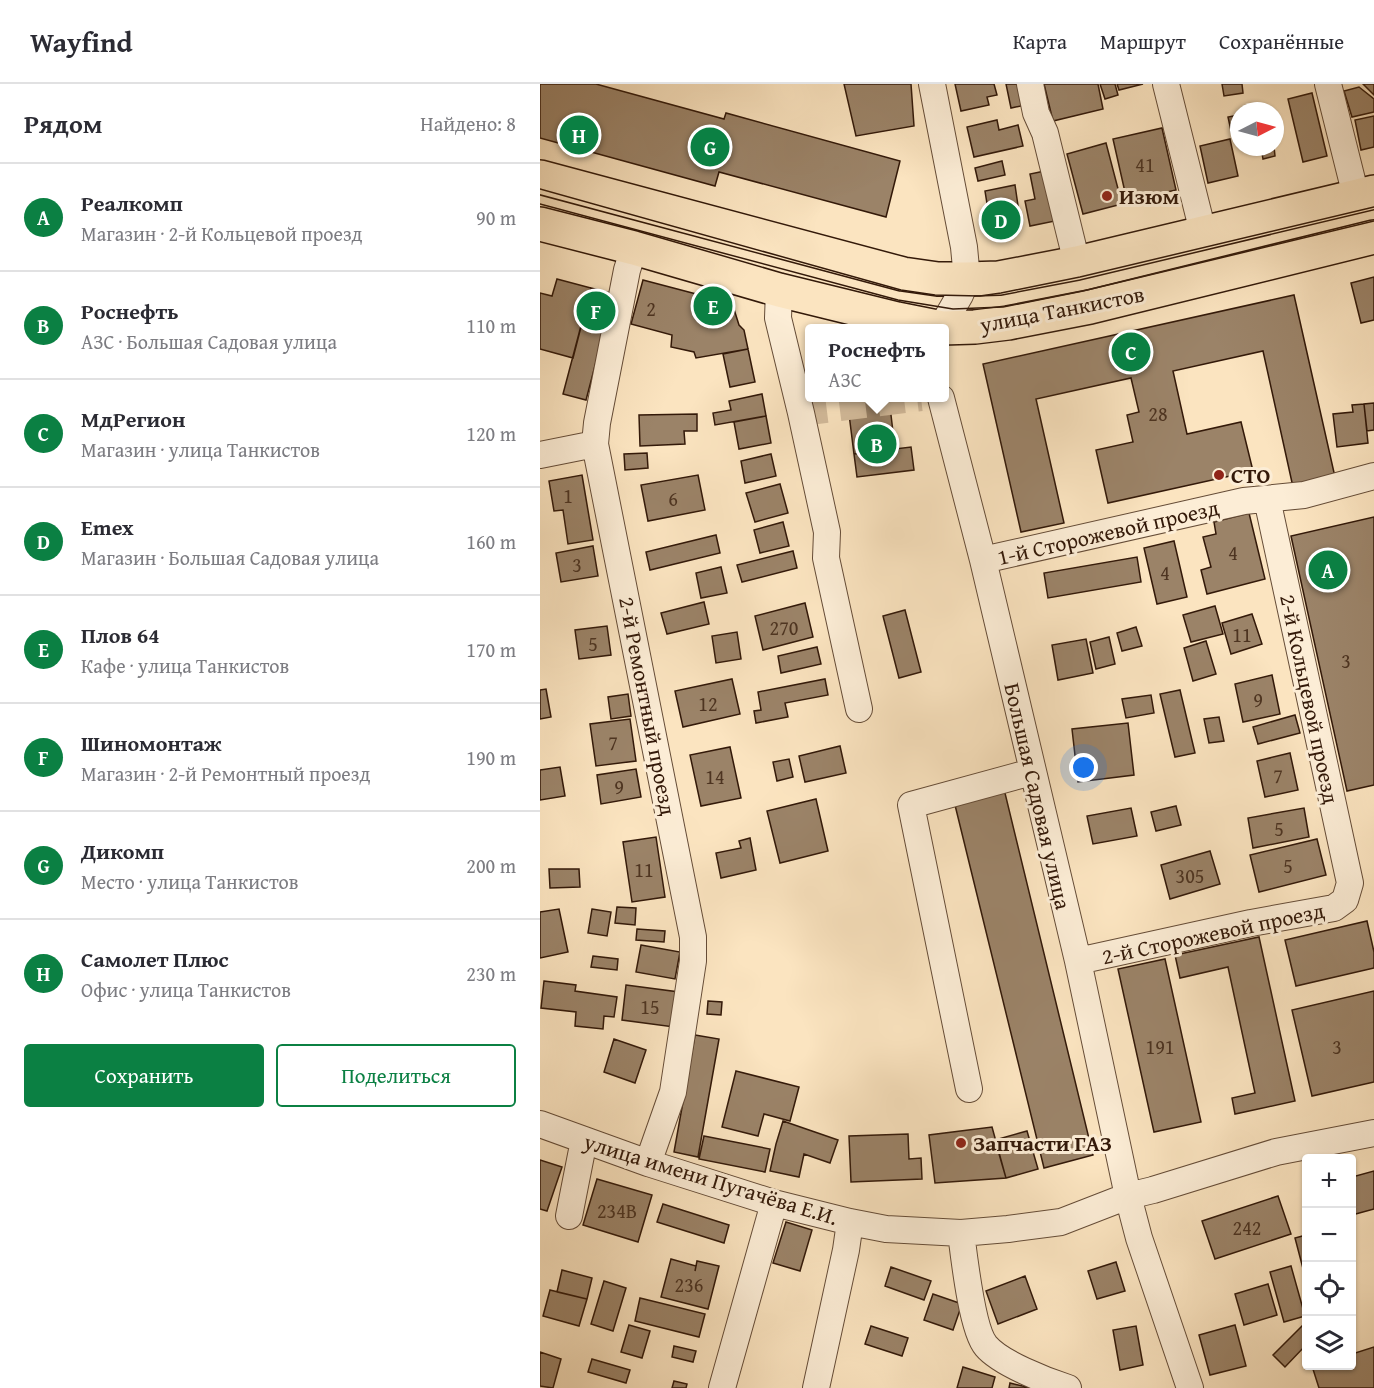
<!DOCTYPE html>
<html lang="ru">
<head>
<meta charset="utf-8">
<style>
	body { margin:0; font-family:"Gentium Book Plus",serif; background:#f2f2f3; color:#2b2b33 }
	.controls { position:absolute; right:18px; bottom:18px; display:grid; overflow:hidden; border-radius:6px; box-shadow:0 2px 4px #0004 }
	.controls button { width:54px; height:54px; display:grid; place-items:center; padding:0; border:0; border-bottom:2px solid #e1e1e2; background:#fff; color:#2b2b33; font:30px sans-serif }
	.compass { position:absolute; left:690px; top:18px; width:54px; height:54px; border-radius:50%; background:#fff; box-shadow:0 2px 4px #0004; rotate:84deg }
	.you { position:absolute; left:544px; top:684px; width:21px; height:21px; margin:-15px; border:4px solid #fff; border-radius:50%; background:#1a73e8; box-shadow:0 0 0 9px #1a73e833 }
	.badge { display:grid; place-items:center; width:39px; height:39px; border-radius:50%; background:#0b8043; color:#fff; font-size:20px; font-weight:700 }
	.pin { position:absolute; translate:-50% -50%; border:3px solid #fff; box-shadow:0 2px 6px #0006 }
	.popup { position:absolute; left:265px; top:240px; width:144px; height:78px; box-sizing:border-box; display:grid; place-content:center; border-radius:6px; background:#fff; filter:drop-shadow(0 2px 4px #0005); font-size:20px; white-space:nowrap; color:#7c7c81 }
	.popup b { font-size:22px; color:#2b2b33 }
	.popup::after { content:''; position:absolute; left:50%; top:100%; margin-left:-12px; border:12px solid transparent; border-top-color:#fff }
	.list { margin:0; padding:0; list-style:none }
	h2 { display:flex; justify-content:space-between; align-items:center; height:78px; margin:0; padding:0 24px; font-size:26px }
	h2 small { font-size:20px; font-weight:400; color:#7c7c81 }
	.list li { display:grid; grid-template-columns:39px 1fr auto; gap:18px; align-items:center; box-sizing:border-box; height:108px; padding:0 24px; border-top:2px solid #e1e1e2 }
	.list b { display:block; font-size:22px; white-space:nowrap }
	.list p { margin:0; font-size:20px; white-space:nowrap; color:#7c7c81 }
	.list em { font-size:20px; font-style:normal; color:#7c7c81 }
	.actions { display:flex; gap:12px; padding:18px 24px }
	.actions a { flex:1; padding:14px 0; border:2px solid #0b8043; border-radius:6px; text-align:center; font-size:21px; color:#0b8043 }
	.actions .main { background:#0b8043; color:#fff }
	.icon { flex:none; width:33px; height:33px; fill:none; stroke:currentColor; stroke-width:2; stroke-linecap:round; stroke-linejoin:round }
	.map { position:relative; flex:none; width:834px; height:1304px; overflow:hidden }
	header { display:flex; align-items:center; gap:36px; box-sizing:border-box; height:84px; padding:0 30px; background:#fff; border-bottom:2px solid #e1e1e2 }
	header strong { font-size:28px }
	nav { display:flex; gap:33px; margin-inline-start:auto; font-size:21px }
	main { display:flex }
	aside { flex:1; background:#fff }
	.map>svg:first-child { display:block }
</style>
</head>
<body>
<header>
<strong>Wayfind</strong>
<nav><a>Карта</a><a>Маршрут</a><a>Сохранённые</a></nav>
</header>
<main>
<aside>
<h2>Рядом<small>Найдено: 8</small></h2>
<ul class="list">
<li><span class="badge">A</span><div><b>Реалкомп</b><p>Магазин · 2-й Кольцевой проезд</p></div><em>90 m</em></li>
<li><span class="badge">B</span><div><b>Роснефть</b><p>АЗС · Большая Садовая улица</p></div><em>110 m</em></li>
<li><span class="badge">C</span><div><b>МдРегион</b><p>Магазин · улица Танкистов</p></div><em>120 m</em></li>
<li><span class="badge">D</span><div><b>Emex</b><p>Магазин · Большая Садовая улица</p></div><em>160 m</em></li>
<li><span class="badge">E</span><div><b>Плов 64</b><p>Кафе · улица Танкистов</p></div><em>170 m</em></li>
<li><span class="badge">F</span><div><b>Шиномонтаж</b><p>Магазин · 2-й Ремонтный проезд</p></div><em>190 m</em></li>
<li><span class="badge">G</span><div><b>Дикомп</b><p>Место · улица Танкистов</p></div><em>200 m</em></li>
<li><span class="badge">H</span><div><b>Самолет Плюс</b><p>Офис · улица Танкистов</p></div><em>230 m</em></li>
</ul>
<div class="actions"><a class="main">Сохранить</a><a>Поделиться</a></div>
</aside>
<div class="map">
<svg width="834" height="1304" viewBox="0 0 834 1304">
	<rect width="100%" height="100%" fill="#fbe4c0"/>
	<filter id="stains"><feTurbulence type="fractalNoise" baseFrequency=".00333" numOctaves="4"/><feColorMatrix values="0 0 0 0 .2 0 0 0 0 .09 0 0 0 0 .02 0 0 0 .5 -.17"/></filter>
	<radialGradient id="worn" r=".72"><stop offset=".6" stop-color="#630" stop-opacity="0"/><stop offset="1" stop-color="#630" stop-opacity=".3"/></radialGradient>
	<path fill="#9b8368" stroke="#331909" stroke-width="1.5" d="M0,0H56L184,35L186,29L360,77L346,133L179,88L175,102L0,54Z
		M304,0H371L374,42L316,52Z
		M415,0H454L457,11L447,13L449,21L421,27Z
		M466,0H481L486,21L471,24Z
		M504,0H558L563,25L513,37Z
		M560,0H575L578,11L565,15Z
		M577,0H603L579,6Z
		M682,0H702L703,9L684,12Z
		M823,0H834V11Z
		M819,3L834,15V28L812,33L804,7Z
		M772,9L787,72L763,78L748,15Z
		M699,31V49L692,51L688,33Z
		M834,32V63L821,66L815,36Z
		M457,36L459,46L478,41L483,62L434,73L427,43Z
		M622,44L636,106L587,117L573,55Z
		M690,55L698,92L668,99L660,62Z
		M566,59L582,120L543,130L527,70Z
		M721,63H734L735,72L723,75Z
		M462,77L465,91L438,97L435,84Z
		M505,87L515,137L490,142L485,117L495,115L490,90Z
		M475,101L481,142L459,145L450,138L445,107Z
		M834,193V236L821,239L811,199Z
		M17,195L51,204L33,274L0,265V209L12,212Z
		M103,196L160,211L193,222L199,241L204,246L208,265L156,274L154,268L131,263L132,251L91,240Z
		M51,204L74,210L46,316L23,310Z
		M754,211L795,393L753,403L723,267L633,287L647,350L701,338L713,387L568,419L556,366L593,358L587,331L599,328L591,294L496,315L524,439L481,448L443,280Z
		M208,265L215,298L190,303L183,270Z
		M222,310L226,332L175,341L173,329L191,326L189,317Z
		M307,314H349L355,365L314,370Z
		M834,319V346L827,347L824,320Z
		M824,320L828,359L797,363L793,330L813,328L812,321Z
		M157,330V347H144L145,360L100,362L99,331Z
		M226,332L231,359L199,365L194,338Z
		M371,363L374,386L317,393L314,370Z
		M107,369L108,384L85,386L84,370Z
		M231,370L236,392L205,399L201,377Z
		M42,391L53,456L28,460L23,426L14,427L9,397Z
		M158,391L165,426L108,437L101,401Z
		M240,400L248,429L215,438L206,409Z
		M709,429L725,495L667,510L661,486L671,483L663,453L676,450L674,438Z
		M834,433V701L807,707L751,452Z
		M243,438L249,462L220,469L214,446Z
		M176,451L180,469L110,486L106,468Z
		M634,457L647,513L617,520L604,464Z
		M53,462L58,492L21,498L16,469Z
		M253,467L257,484L202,498L197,481Z
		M597,473L601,498L508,514L504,489Z
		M181,483L187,509L161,514L156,489Z
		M164,518L169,540L127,550L121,529Z
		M265,519L273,553L223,566L215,532Z
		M675,522L683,550L651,558L643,531Z
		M365,526L381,588L359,594L343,532Z
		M712,530L722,560L691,570L682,539Z
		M67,542L71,571L39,575L35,546Z
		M596,543L602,562L582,567L577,549Z
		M197,548L201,575L176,579L172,552Z
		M569,553L575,580L556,585L550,558Z
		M546,555L553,589L518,596L512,561Z
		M666,557L676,590L653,597L644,564Z
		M277,563L281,580L241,589L238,572Z
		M732,591L740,630L703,638L695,600Z
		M192,595L200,630L143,643L135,607Z
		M285,595L288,611L245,619L248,633L216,639L214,627L221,626L218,608Z
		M6,605L11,633L0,635V606Z
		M640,606L655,669L635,673L620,610Z
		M88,610L91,632L71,635L68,613Z
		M611,611L614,629L586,634L582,615Z
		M755,631L760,649L718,660L713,643Z
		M679,633L684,657L669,659L664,635Z
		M90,635L96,677L56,682L50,640Z
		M588,639L594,691L538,698L532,645Z
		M300,662L306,689L265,698L259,672Z
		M190,663L201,714L161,722L150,671Z
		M750,669L758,706L725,713L717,677Z
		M249,675L253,693L237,697L233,678Z
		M20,683L25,712L0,716V686Z
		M96,685L101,713L61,720L57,691Z
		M464,705L553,1071L504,1084L414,717Z
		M276,715L288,767L240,779L227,727Z
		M636,722L641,741L616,747L611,728Z
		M591,724L597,752L553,760L547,732Z
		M764,724L769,753L713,764L708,734Z
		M116,753L125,813L92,818L83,758Z
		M210,754L216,786L181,794L176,769L201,764L199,757Z
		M777,755L786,791L719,808L710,771Z
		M670,767L680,800L630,815L621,781Z
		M9,785H39L40,803L10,804Z
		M77,823L96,824L95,841L75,839Z
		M19,825L28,868L0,874V828Z
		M52,825L71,828L67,852L48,849Z
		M827,837L834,868V884L756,902L745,856Z
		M97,845L125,847L124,858L96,856Z
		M719,853L755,1017L695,1030L692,1014L715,1009L688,883L640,894L635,871Z
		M101,861L140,868L135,895L96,888Z
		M53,872L78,875L77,886L51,883Z
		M625,875L661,1038L614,1048L578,885Z
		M4,897L36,901L35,907L77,913L74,933L64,932L63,945L35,942L36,928L1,924Z
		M86,901L139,908L134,943L82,936Z
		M834,907V998L772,1012L752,926Z
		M168,917L182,918L181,931L167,930Z
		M155,951L179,955L158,1073L134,1068Z
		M74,955L106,966L95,999L64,988Z
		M196,987L259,1003L250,1037L224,1030L218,1052L182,1043Z
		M243,1037L298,1056L290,1079L264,1070L259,1093L230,1087L236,1060Z
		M452,1043L466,1094L395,1099L389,1051Z
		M487,1047L498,1085L466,1094L455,1056Z
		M368,1050L369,1075L381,1074L382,1095L311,1098L309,1052Z
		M164,1052L230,1065L225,1088L159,1075Z
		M0,1076L22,1083L7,1127L0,1125Z
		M834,1087V1125L812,1131V1093Z
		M57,1095L112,1111L98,1158L43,1141Z
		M738,1112L751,1150L675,1175L662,1137Z
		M123,1120L189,1141L184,1159L117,1138Z
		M246,1138L272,1146L260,1187L233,1179Z
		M766,1151V1196L755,1154Z
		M131,1175L156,1182L155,1187L157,1177L179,1182L168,1225L121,1213Z
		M576,1178L585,1207L557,1215L548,1187Z
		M751,1182L765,1232L744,1238L730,1188Z
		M351,1183L391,1197L384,1216L345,1202Z
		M22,1186L52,1194L47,1215L17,1208Z
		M485,1192L497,1225L458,1240L446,1207Z
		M64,1197L86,1204L73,1247L51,1240Z
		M728,1200L737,1231L704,1241L695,1210Z
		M10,1206L47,1215L39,1242L3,1232Z
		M393,1210L422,1220L413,1246L384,1236Z
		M100,1214L165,1230L159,1253L95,1237Z
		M766,1238V1261L745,1283L733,1271Z
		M89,1241L110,1247L102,1274L81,1268Z
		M695,1241L706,1282L670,1291L659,1251Z
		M331,1242L368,1254L362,1272L325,1260Z
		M596,1242L603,1281L580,1286L573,1246Z
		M134,1262L156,1267L153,1278L132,1273Z
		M834,1263V1304H779L772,1282H812V1270Z
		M0,1268L21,1275L13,1304L0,1302Z
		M52,1275L90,1286L86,1299L48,1288Z
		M423,1283L455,1293L452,1304H417Z
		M134,1297L147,1300L146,1304H132Z
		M470,1299L491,1304H469Z"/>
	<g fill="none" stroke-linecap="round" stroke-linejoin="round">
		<path stroke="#d3bb9b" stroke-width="26" stroke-dasharray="26 13" stroke-linecap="butt" d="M261,329L381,314"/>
		<g stroke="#654c37" stroke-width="28">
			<path id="minor" d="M392,0L424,163L427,195L420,211L401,244
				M490,0L496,29L505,49L537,179
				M626,0L663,148
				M788,0L816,112
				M94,164L87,186L57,339L55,360L153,853V877L133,1008L108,1079
				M239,206L238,234L261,329L287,448L286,474L319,625
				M401,314L443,476L538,877L588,1112L599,1154L650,1304
				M0,371L55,360
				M443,476L704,417L764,411L834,392
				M538,877L711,839L794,824L805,816L810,799L727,415
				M429,1005L371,721L492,688
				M0,1040L108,1079L234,1119L310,1138L346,1145L421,1149L468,1145L521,1138L588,1112L613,1106L736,1068L834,1049
				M29,1132L44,1056
				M421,1149C424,1172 432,1246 446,1262C460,1279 506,1297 528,1304
				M182,1304L234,1119
				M276,1304L306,1166L310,1138"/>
		</g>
		<g stroke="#331909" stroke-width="36">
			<path id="major" d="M0,93L363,190L398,195H427L459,194L537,179L834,108
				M0,140L94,164L239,206L357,235L402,244L435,243L468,239L550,223L834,153"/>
		</g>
		<use href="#minor" stroke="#fcedd6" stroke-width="26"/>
		<use href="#major" stroke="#fbe4c0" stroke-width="33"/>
		<path stroke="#331909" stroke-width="1.5" d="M0,105L361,206L395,211L440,212L461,209L540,193L834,123
			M0,120L358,216L413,225L463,223L543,207L834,137"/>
	</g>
	<g fill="#8f2418" stroke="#fcedd6" stroke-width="2">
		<circle cx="567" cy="112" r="6"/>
		<circle cx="679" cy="391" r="6"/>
		<circle cx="421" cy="1059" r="6"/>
	</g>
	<g text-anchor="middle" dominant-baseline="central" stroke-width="6" stroke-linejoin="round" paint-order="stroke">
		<g font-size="20" fill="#4d3421">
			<text x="605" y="80">41</text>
			<text x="111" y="224">2</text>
			<text x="618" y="329">28</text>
			<text x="28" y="411">1</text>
			<text x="133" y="414">6</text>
			<text x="693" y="468">4</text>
			<text x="37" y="480">3</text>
			<text x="625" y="488">4</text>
			<text x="244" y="543">270</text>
			<text x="702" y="550">11</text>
			<text x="53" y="559">5</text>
			<text x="806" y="576">3</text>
			<text x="718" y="615">9</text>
			<text x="168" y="619">12</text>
			<text x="73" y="658">7</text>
			<text x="738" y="691">7</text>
			<text x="175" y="692">14</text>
			<text x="79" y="702">9</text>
			<text x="739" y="744">5</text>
			<text x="748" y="781">5</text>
			<text x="104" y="785">11</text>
			<text x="650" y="791">305</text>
			<text x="110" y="922">15</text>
			<text x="620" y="962">191</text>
			<text x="797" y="962">3</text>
			<text x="77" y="1126">234В</text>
			<text x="707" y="1143">242</text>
			<text x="149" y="1200">236</text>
		</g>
		<g font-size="22" font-weight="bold" fill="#331909" stroke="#fcedd6" text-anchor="start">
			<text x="579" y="112">Изюм</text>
			<text x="691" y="391">СТО</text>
			<text x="433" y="1059">Запчасти ГАЗ</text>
		</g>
		<g font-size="22" fill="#331909" stroke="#fcedd6">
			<text transform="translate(522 225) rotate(-11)">улица Танкистов</text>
			<text transform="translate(568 448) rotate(-13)">1-й Сторожевой проезд</text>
			<text transform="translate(770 615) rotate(78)">2-й Кольцевой проезд</text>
			<text transform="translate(108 622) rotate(79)">2-й Ремонтный проезд</text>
			<text transform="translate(498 712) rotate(77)">Большая Садовая улица</text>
			<text transform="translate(673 849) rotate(-12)">2-й Сторожевой проезд</text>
			<text transform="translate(171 1095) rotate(17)">улица имени Пугачёва Е.И.</text>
		</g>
	</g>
	<rect width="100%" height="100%" filter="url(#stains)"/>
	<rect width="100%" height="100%" fill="url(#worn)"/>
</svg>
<div class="controls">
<button>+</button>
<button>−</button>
<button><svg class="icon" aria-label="locate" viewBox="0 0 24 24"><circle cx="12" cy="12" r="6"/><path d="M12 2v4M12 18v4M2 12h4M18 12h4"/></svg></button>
<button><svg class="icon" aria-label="layers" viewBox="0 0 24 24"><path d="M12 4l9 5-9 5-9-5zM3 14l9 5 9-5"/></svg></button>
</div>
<svg class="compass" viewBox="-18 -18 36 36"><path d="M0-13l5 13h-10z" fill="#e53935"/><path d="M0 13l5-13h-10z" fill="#7c7c81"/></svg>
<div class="you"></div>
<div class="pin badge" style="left:788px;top:486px">A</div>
<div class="pin badge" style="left:337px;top:360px">B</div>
<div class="popup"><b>Роснефть</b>АЗС</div>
<div class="pin badge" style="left:591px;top:268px">C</div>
<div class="pin badge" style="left:461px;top:136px">D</div>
<div class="pin badge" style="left:173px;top:222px">E</div>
<div class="pin badge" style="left:56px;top:227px">F</div>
<div class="pin badge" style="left:170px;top:63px">G</div>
<div class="pin badge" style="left:39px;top:51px">H</div>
</div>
</main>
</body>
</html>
